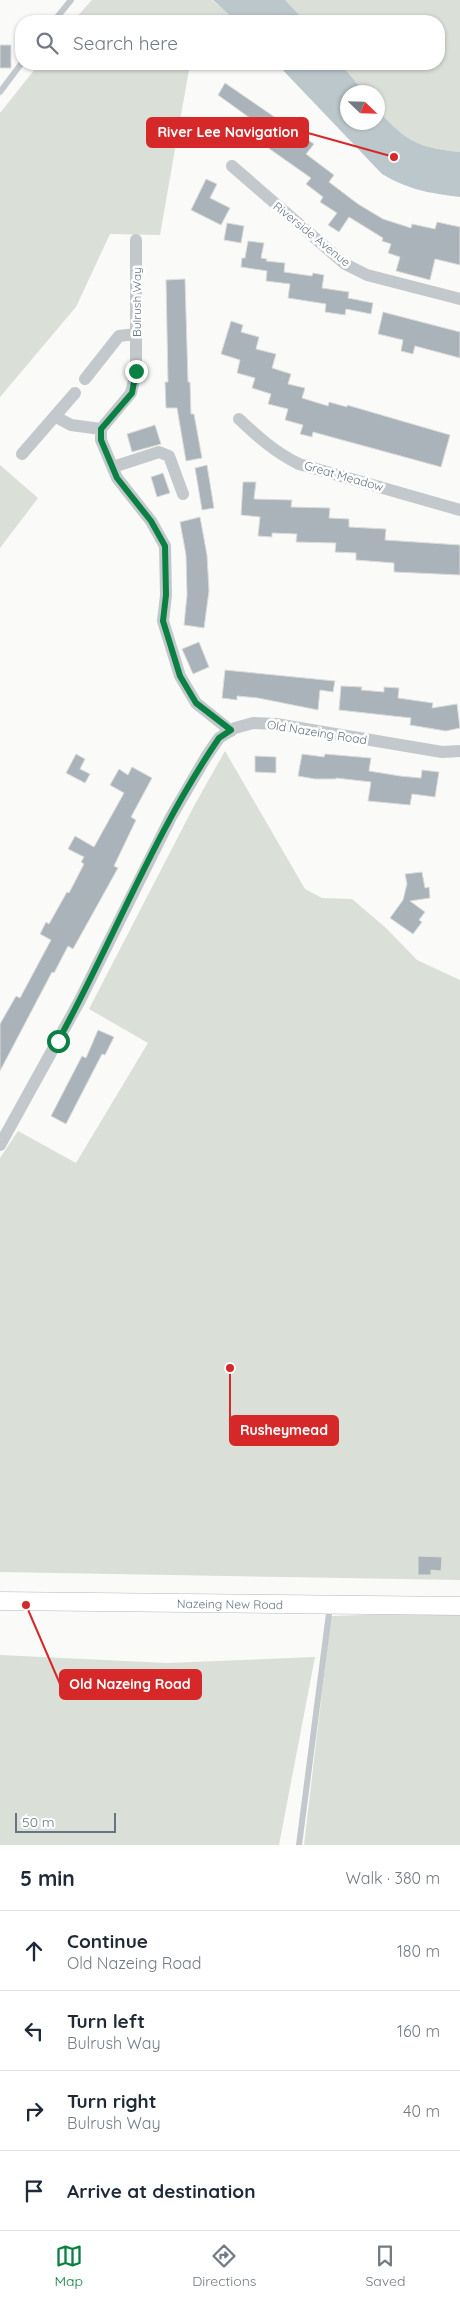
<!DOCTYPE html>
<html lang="en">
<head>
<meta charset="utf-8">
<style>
	body { margin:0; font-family:Quicksand,sans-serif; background:#f6f6f7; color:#1f2937 }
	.compass { position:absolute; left:340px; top:85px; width:45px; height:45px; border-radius:50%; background:#fff; box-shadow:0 1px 4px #0004; rotate:113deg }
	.scale { position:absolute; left:15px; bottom:12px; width:101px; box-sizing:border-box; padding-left:5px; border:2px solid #657683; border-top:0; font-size:14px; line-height:18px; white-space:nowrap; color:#657683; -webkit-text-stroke:4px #fff; paint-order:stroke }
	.stop { position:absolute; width:15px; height:15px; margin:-11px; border:4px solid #0b8043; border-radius:50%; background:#fff }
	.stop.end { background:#0b8043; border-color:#fff; box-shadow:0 1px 5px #0008 }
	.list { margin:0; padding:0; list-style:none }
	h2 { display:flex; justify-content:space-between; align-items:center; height:65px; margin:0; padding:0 20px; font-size:21px }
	h2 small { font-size:16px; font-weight:400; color:#747a83 }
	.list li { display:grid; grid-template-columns:32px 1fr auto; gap:15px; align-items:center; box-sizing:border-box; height:80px; padding:0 20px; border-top:1px solid #e0e1e3 }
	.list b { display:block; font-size:19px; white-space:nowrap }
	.list p { margin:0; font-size:16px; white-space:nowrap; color:#747a83 }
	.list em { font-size:16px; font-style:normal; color:#747a83 }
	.icon { flex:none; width:28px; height:28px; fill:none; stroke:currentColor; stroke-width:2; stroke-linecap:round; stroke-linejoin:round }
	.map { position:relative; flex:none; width:460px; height:1845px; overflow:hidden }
	.search { position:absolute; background:#fff; box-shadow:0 1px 4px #0004; left:15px; right:15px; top:15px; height:55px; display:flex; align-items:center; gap:12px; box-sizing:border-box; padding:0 18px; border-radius:20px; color:#747a83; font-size:19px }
	.sheet { height:385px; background:#fff }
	nav { display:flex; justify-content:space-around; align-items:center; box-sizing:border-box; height:70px; border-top:1px solid #e0e1e3; background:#fff; font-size:14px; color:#747a83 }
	nav a { display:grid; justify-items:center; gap:2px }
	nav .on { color:#0b8043 }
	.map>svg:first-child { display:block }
</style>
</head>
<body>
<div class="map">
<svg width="460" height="1845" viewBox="0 0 460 1845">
	<rect width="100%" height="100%" fill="#fafaf8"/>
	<path fill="#dadfd7" d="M92,0H212L230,15L223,21H73Z
		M285,0H460V152C419,148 405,141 378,110V92H364L341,64H439V21H305Z
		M39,64H190L160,235L110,234L76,307L0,397V113Z
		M0,465L38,498L0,548Z
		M225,751L305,889L322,898L352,899L386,928L417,960L460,980V1580L0,1572V1158L18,1131L76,1163L148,1043L89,1009L194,806Z
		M460,1612V1845H304L331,1616Z
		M0,1655L167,1663L315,1657L279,1845H0Z"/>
	<path fill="#bbc7cb" d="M213,0H285L305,21H236Z
		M277,64H341L364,92H348V122H378V110C405,141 419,148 460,152V197C429,193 409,190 382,174Z"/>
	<path fill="#aab3b9" stroke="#dcdcda" d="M0,45H11V68H0Z
		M225,83L314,144L306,154L334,175L329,182L358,204L383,219L411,228L412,224L435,229L437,222L460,227V265L435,259L430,280L396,271L400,257L388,253L391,244L382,241L383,238L349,217L339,232L328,225L337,213L320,202L323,197L306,184L311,178L264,145L272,134L218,95Z
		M206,179L217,184L210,198L230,208L221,225L191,210Z
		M227,223L244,226L241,243L224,240Z
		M248,241L264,243L261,258L267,259L266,261L285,263L284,272L312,276L313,273L324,275L322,288L349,292L348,298L373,303L371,314L346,309L345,315L325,312L326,304L288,298L290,284L266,281L267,271L241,267L242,258H245Z
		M185,279L188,382H190L191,414H194L202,458L186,461L177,408H166L165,382H168L166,280Z
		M383,312L460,332V358L415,346L413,354L401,351L403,340L378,334Z
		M231,321L243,325L241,332L259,337L256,349L276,354L272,368L291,374L288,384L305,388L302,398L328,406L329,402L347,407V405L450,435L441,467L313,432L312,437L300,434L303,425L285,420L288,409L268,404L271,394L252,388L255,378L237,373L240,360L221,354Z
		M155,425L161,444L132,452L127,434Z
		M207,465L214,508L202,510L195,468Z
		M163,473L170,493L157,497L151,477Z
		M243,482H256L254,499L292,500L291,507L330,508L329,518L349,519V527L386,529L385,540L460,545V575L394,572V563L356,560V553L335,552L336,543L296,542L297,534L272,533V537L258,536L260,517L241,515Z
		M200,517L207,555L209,591L204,628L184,625L187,595L186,555L180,522Z
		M199,642L209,667L193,674L182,649Z
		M225,670L335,681L333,692L320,690L318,710L258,698L237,696V700L222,698Z
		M341,686L362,687L361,690L384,692V687L399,688L398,698L433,703L432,708L457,704L460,728L446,731L410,725L411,718L339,710Z
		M76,754L85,759L80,769L90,774L85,783L66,773Z
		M302,754L324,757L325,754L371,758L369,771L400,776L421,778L422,770L439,772L435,797L412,794L410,805L368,801L371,782L336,778V779H315L298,776Z
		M255,756L276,757V773L255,772Z
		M132,767L152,778L131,817L136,820L114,866L118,868L73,949L68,946L54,973L52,972L0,1071V1024L16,996L20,998L51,940L40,934L46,922L49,924L67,892L69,893L84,864L81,862L84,857L68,849L75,836L94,847L124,793L110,785L119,769L128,775Z
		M422,872L425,888L429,887L430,898L410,901L425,912L419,920L422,922L413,934L390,918L403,900L407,884L405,874Z
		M98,1030L114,1037L105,1055L102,1054L66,1124L51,1116L82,1056L86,1058Z
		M418,1556L442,1557L441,1571L431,1570V1575H418Z"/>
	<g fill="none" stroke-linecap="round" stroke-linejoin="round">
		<g stroke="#b3babf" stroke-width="19">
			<g id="secondary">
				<path id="s1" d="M0,1601L460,1606"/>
			</g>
		</g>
		<path stroke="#c3c8cc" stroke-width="6" d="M54,21L71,0
			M0,92L21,64
			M299,1845L330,1606"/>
		<path stroke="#c3c8cc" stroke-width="12" d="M232,166L345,264L367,275L460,299
			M136,240V371L131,393L101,429V440L117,478L151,521L165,546L166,595L163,621L180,676L196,703L231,731
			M85,379L119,336L136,334
			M56,417L71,425L101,429
			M239,419C258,437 276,453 299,464L460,510
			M22,454L75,393
			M113,467L159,452L169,456L183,494
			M0,1145L79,1002L171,817L206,757L219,738L235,728L253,723L276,724L442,752L460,751"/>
		<use href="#secondary" stroke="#fff" stroke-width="18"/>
	</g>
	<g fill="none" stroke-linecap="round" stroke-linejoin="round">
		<path stroke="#0b8043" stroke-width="6" d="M58,1041C113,941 154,833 219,738L231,730L196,703L180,676L163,621L166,595L165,546L151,521L117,478L101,440V429L132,393L136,371"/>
	</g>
	<g text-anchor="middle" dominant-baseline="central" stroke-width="5" stroke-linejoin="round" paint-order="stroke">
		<g font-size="12" fill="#657683" stroke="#fff">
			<text transform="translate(312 234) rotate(39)">Riverside Avenue</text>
			<text transform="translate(136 302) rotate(-90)">Bulrush Way</text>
			<text transform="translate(344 476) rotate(16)">Great Meadow</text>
			<text transform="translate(317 732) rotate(9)">Old Nazeing Road</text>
			<text stroke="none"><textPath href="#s1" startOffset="230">Nazeing New Road</textPath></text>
		</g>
	</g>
	<path fill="none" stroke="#d62828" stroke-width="2" d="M394 157L308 133M230 1368L230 1430M26 1605L60 1684"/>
	<g fill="#d62828" stroke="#fff" stroke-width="2">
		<circle cx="394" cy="157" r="5"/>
		<circle cx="230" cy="1368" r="5"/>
		<circle cx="26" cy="1605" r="5"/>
	</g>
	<g fill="#d62828" stroke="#d62828" stroke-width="2">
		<rect x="147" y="118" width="161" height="29" rx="5"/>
		<rect x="230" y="1416" width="108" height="29" rx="5"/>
		<rect x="60" y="1670" width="141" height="29" rx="5"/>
	</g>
	<g font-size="14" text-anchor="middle" font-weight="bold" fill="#fff">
		<text x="228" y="137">River Lee Navigation</text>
		<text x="284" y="1435">Rusheymead</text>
		<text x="130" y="1689">Old Nazeing Road</text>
	</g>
</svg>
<svg class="compass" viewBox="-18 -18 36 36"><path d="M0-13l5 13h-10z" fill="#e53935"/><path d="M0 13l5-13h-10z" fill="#747a83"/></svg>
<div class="scale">50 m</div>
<div class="stop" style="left:58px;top:1041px"></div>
<div class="stop end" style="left:136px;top:371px"></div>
<div class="search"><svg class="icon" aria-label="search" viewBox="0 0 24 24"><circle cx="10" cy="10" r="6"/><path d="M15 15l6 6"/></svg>Search here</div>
</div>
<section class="sheet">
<h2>5 min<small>Walk · 380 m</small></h2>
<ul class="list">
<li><svg class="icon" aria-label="ahead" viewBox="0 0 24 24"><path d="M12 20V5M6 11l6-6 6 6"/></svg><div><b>Continue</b><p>Old Nazeing Road</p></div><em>180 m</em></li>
<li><svg class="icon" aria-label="left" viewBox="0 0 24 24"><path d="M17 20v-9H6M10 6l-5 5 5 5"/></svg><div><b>Turn left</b><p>Bulrush Way</p></div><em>160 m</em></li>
<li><svg class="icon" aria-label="right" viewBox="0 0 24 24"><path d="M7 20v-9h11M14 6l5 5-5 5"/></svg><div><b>Turn right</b><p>Bulrush Way</p></div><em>40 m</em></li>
<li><svg class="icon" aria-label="arrive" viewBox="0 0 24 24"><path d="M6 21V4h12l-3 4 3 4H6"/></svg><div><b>Arrive at destination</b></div></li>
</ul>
</section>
<nav>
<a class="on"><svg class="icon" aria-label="map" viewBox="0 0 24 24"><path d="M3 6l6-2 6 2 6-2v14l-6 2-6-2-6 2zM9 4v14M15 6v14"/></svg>Map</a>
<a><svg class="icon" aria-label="directions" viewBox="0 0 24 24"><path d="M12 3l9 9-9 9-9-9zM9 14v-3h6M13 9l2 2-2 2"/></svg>Directions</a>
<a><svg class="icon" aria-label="saved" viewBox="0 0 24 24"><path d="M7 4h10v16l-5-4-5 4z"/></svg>Saved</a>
</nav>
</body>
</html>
